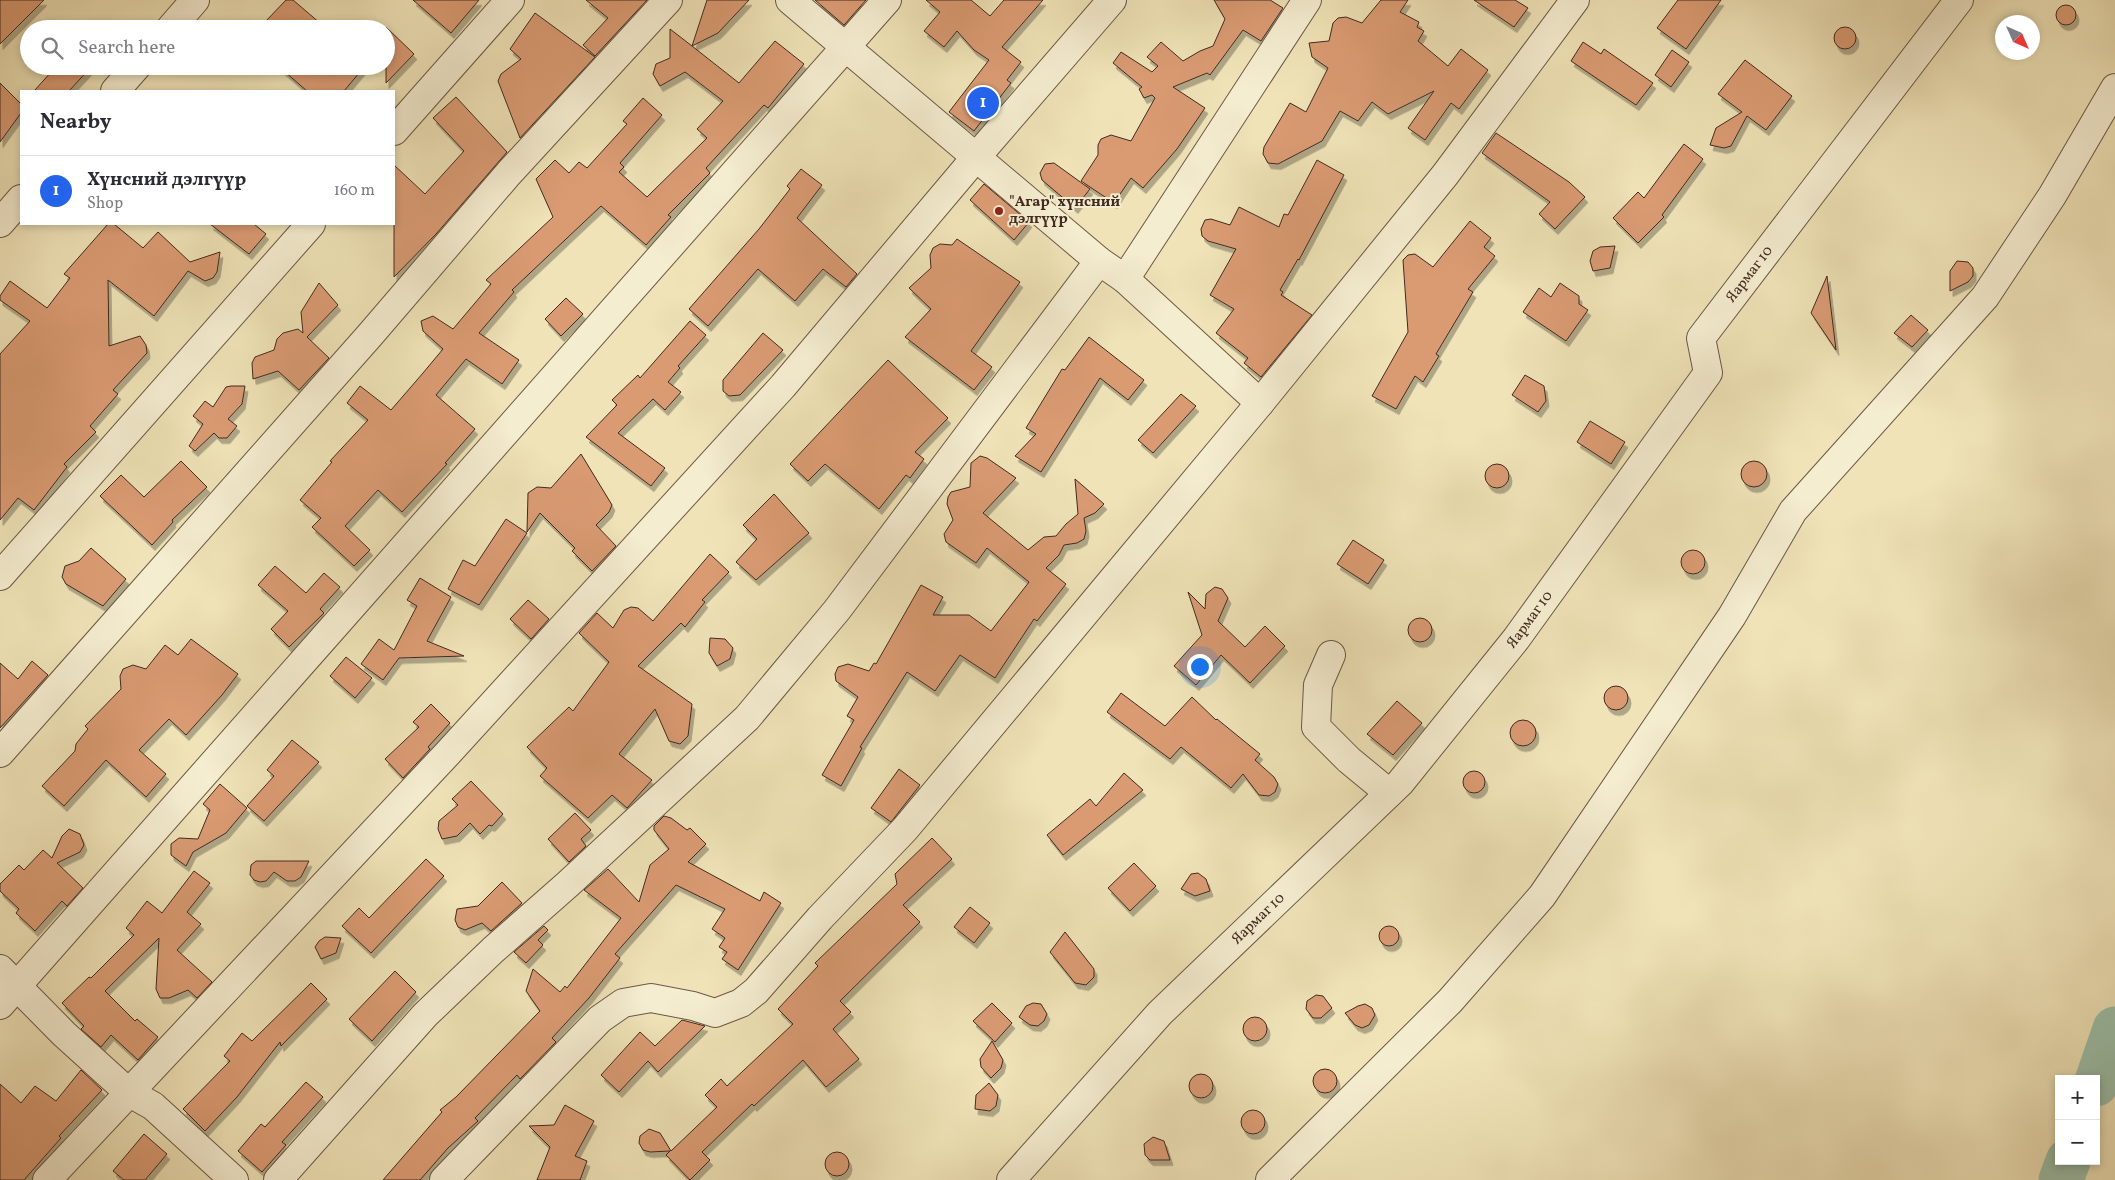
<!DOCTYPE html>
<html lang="en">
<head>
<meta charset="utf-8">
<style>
	body { margin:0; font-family:Vollkorn,serif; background:#f7f7f7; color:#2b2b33 }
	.controls { position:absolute; right:15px; bottom:15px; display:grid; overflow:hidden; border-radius:0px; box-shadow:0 2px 8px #0003 }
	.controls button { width:45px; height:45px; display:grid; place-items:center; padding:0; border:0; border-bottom:1px solid #e1e1e2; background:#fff; color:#2b2b33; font:25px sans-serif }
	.compass { position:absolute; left:1995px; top:15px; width:45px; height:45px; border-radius:50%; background:#fff; box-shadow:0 2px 8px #0003; rotate:135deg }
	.you { position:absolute; left:1199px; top:666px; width:18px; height:18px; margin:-12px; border:4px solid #fff; border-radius:50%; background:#1a73e8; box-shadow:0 0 0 8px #1a73e833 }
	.badge { display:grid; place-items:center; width:32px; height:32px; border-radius:50%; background:#2563eb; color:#fff; font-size:16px; font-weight:700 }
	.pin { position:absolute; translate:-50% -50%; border:2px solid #fff; box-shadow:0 1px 5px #0006 }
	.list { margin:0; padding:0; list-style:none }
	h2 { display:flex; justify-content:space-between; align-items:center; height:65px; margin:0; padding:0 20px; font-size:21px }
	h2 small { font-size:16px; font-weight:400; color:#7c7c81 }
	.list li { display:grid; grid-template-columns:32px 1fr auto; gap:15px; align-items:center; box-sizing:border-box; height:70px; padding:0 20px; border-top:1px solid #e1e1e2 }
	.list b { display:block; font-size:19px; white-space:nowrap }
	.list p { margin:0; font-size:16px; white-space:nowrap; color:#7c7c81 }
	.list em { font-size:16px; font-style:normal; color:#7c7c81 }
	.icon { flex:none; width:28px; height:28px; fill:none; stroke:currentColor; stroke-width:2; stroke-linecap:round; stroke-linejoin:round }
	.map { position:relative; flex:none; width:2115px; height:1180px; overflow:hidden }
	.search { position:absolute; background:#fff; box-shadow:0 2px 8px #0003; left:20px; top:20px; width:375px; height:55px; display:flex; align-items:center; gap:12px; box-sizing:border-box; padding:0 18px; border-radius:28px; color:#7c7c81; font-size:19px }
	.panel { position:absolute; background:#fff; box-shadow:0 2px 8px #0003; left:20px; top:90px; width:375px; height:135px; border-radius:0px }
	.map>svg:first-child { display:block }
</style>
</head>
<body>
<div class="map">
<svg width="2115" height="1180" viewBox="0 0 2115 1180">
	<defs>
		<filter id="shadow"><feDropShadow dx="3" dy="5.5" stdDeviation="0" flood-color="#0004"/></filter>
	</defs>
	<rect width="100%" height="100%" fill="#efe3b7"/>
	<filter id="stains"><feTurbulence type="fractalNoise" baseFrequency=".004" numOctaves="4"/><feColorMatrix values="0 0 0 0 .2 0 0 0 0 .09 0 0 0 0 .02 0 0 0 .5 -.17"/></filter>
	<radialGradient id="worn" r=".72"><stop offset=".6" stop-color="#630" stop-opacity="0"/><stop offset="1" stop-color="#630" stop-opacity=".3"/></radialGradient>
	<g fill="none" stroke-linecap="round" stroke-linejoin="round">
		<path stroke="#9bbfa9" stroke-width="45" d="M2096,1084L2115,1029
			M2061,1180L2068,1161"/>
	</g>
	<path fill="#da9b73" stroke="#412a20" filter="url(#shadow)" d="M0,0H44L0,44Z
		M286,0H293L327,29H270L264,23Z
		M413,0H479L451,33Z
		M586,0H647L595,56L583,45L608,18Z
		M707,0H749L718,33L692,46L739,83L775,41L804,64L768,108L764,105L706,168L710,173L668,215L671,217L646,245L601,206L512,290L514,292L479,333L519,360L502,384L466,359L436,395L475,429L445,463L447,464L402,512L378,490L345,526L370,550L354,566L312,527L321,518L300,500L332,462L330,461L368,420L347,403L360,386L391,410L423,373L443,349L423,331L421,321L433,316L453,329L491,284L486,280L553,217L536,179L555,160L569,173L579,162L587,168L627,124L623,121L643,98L662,115L620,163L624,167L619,172L647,197L707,138L697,129L723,101L685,72L660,86L653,74L656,64L670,58V29L692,46Z
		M815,0H866L844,25Z
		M926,0H971L990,16L1004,0H1043L1002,47L1021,62L1007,80L1011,83L974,131L949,112L989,60L974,50L957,31L944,47L924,31L940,12Z
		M1214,0H1270L1283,8L1261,41L1243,30L1210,75L1207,73L1173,87L1205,108L1177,149L1143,188L1131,178L1114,203L1081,181L1098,155V145L1101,139L1111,135L1131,141L1155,98L1152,95L1144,98L1139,89L1142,87L1113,63L1121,52L1152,72L1158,66L1147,57L1161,42L1183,61L1200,51L1213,46L1225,19Z
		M1381,0H1408L1400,12L1419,22L1417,27L1424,31L1418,41L1448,66L1461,49L1488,70L1459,109L1451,103L1425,140L1408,128L1434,91L1388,114L1372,102L1358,121L1340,111L1322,141L1278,164L1268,163L1263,154L1264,147L1290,103L1306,112L1328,68L1312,57L1309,43L1329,41L1333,23L1338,18L1346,17L1362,23Z
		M1474,0H1515L1528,8L1514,27Z
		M1678,0H1721L1686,49L1657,28Z
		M2056 15a10 10 0 1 1 20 0a10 10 0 1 1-20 0Z
		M535,13L595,57L520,138L498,81L501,74L521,59L510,49Z
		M386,27L414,54L386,83Z
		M1834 38a11 11 0 1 1 22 0a11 11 0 1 1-22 0Z
		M1583,42L1601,54L1604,49L1653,83L1636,105L1571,61Z
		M1672,50L1689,62L1671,87L1655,75Z
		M1745,60L1792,96L1766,130L1747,116L1731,146L1724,148L1710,145L1716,128L1742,112L1718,94Z
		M47,66H92L69,91H34L52,71Z
		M278,66H365L344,91H307Z
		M0,83L21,104V113L0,142Z
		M456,97L507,152L436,234L394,277V165L425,194L464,151L433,118Z
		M1496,133L1569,182L1585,197L1555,229L1539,214L1550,202L1482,153Z
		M1684,144L1703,159L1662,215L1664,217L1638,243L1613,218L1638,192L1644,198Z
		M1317,160L1344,175L1299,260L1298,259L1280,290L1283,292L1281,295L1312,315L1261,377L1244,363L1248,358L1216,333L1234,309L1210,295L1236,249L1208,241L1202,236L1201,229L1205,220L1211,219L1230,225L1239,207L1279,227L1284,214L1288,215Z
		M1054,163L1090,189L1075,208L1042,180L1040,173L1045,164Z
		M801,169L822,185L797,218L857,274L846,287L823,269L795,301L758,269L708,326L689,309L759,229L790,189L787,186Z
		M984,184L1029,222L1014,240L970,200Z
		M1470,221L1491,238L1484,247L1495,256L1468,289L1473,292L1436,354L1439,356L1423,382L1415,376L1396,409L1372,396L1408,332L1403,260L1408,255L1415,254L1433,267Z
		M108,224H114L143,248L158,232L190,262L220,252L217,272L213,278L205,281L188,271L154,316L108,280L109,346L140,336L146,345L147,353L113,390L118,394L90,426L96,432L64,464L67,467L34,510L18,498L0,520V354L30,321L0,300V296L10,281L47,308L70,278L64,274Z
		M210,224H254L266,234L249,254Z
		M957,239L1020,282L971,351L992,367L974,390L905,337L931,309L909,288L931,268L930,255L933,248L940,244L952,245Z
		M1615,246L1610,268L1593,271L1590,261L1593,251L1600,247Z
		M1957,261L1968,262L1973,268V276L1968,282L1950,291V271Z
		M1827,276L1836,350L1811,313Z
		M319,283L338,305L307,337L329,358L299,390L278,371L253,379L252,363L255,357L274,350L277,339L283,333L298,329L303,333L301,312Z
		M1560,283L1579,296V304L1588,310L1566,341L1523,312L1539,288L1551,297Z
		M566,298L583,314L561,336L545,319Z
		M1911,315L1928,330L1912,347L1894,333Z
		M690,321L706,335L678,366L680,368L668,382L681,392L665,410L653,399L618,433L665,468L651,486L586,437L617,405L612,400L638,375L640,378Z
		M763,333L783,350L740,395L729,396L723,391V380Z
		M1089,337L1144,380L1128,400L1100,378L1041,472L1015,456L1036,434L1026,428L1062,369L1065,370Z
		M888,360L948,418L915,452L924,459L910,478L906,475L879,509L825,464L808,481L790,464Z
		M1525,375L1544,386L1546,401L1538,412L1512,395Z
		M231,386H245L242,404L228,419L237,426L227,438H219L214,433L195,451L189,446L203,424L193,416L205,401L213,407L226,387Z
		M1181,394L1196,406L1153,453L1138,440Z
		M1590,421L1625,442L1611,464L1577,442Z
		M581,454L612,505L609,512L596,525L616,546L592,571L572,551L575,548L540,513L527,532L528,493L537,487L551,488Z
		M980,456L987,458L1016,478L983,513L1028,550L1044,537L1056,536L1066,524L1078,514L1075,479L1104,504L1095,513L1084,518L1086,531L1084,539L1077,543L1064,545L1059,555L1046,568L1066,584L1037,621L1034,619L995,678L960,655L935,691L907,672L860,747L862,748L841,786L822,775L854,720L847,716L858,697L836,681L835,674L838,667L848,664L869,671L874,663L876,664L921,585L943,597L933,615H969L991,631L1029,582L987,548L976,563L946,542L944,534L953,520L947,504L948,497L951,492L970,487L971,463Z
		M181,461L207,487L172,520L173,522L152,545L100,496L121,475L144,497Z
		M1741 474a13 13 0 1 1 26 0a13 13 0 1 1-26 0Z
		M1485 476a12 12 0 1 1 24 0a12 12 0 1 1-24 0Z
		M774,494L809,533L756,580L736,562L757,539L743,525Z
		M506,519L527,533L479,605L448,589L463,560L475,566Z
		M1353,540L1384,560L1368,584L1337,564Z
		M91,548L126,579L103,606L66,584L62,577L65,566L79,561Z
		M1681 562a12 12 0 1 1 24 0a12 12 0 1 1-24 0Z
		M710,554L729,572L702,600L705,602L685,627L681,623L638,666L692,704L688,736L680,744L669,741L655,709L619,754L652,780L627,808L612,795L588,818L540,776L547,768L527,747L569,707L573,711L609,662L579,633L597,613L613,628L624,610L631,607L638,608L653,621Z
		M275,566L306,593L324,573L340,587L320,609L324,613L289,647L271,629L288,611L258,585Z
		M420,578L451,597L427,641L464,656L399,658L383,680L361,664L379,639L394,650L417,606L407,600Z
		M1215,587L1222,589L1228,598L1218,621L1245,647L1265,626L1285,646L1250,683L1221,655L1196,685L1174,666L1202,635L1188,592L1205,609L1206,594Z
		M528,600L549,619L531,639L510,619Z
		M1408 630a12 12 0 1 1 24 0a12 12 0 1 1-24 0Z
		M710,638L725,639L733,648L730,659L717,666L709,653Z
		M191,639L238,674L222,695L186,735L169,719L139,750L166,774L146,797L106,760L64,806L42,786L75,751L76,744L88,729L85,726L121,689L120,676L123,669L133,665L146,669L165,645L178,655Z
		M346,657L372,678L355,698L330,676Z
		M32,661L48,675L0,728V663L18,679Z
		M1604 698a12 12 0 1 1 24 0a12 12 0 1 1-24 0Z
		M1121,693L1165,726L1192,697L1216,720L1217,719L1260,754L1255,760L1274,777L1278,784L1275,792L1269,796L1259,795L1243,774L1231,788L1181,747L1170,759L1107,712Z
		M1397,701L1422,723L1393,755L1367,734Z
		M431,704L450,723L428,747L430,749L403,778L385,759L419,727L413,722Z
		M1510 733a13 13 0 1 1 26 0a13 13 0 1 1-26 0Z
		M292,740L319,762L264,821L247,806L274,776L267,770Z
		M899,769L920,785L891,822L871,808Z
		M1463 782a11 11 0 1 1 22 0a11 11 0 1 1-22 0Z
		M1124,773L1143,790L1063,855L1047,835L1090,799L1096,806Z
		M471,781L503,814L492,826L489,825L480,834L470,823L457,836L442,839L438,829L439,821L458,805L452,799Z
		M220,784L247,808L226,833L193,852L186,866L171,855V844L179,838L198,839L210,810L203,804Z
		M575,813L591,830L581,839L586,846L569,862L548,839Z
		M664,816L671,818L687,830L690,828L706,844L688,862L760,901L764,892L781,903L738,970L722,959L727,952L719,947L725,938L712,929L725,909L676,885L615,954L620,958L589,998L552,1038L556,1042L520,1079L517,1075L475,1118L478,1121L448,1148L420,1180H383L442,1112L440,1110L456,1097L540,1011L526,991L533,969L560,992L565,986L567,988L621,918L584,890L608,869L639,902L650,865L669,849L654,830V826Z
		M69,829L80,834L84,845L80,852L57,863L83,888L67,906L62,901L35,931L16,913L19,909L0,891V884L19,865L24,870L43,850L52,858L62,836Z
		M932,838L952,859L903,905L920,922L840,1001L851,1012L833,1029L859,1059L826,1087L803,1060L754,1106L752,1104L702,1152L710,1160L690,1180L666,1155L670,1151L650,1152L643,1150L639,1143L640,1136L649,1129L660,1133L671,1151L717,1107L705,1095L721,1079L727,1086L793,1024L778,1009L818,966L815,963L897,884L895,874Z
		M426,859L444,876L371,953L342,926L359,908L369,918Z
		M256,861H309L301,877L295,881H287L274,872L266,881L260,882L254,880L250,875L251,865Z
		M1134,863L1156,886L1130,911L1108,888Z
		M194,871L210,883L187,912L201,924L177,950L212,982L197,998L188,990L169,998H160L156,989L159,938L105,991L135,1021L137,1019L158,1037L138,1060L111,1035L101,1047L81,1029L84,1026L62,1003L89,977L91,978L134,935L126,928L147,901L162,913Z
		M1198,873L1206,879L1210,891L1195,896L1181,889L1191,874Z
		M502,882L522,903L491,931L482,923L465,930L458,927L455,920L457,909L478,906Z
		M970,907L990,923L974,943L954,927Z
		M1379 936a10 10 0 1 1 20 0a10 10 0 1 1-20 0Z
		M544,926L548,930L538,940L543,945L526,963L514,952Z
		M1065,932L1094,969V977L1086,985L1075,983L1050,952Z
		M325,937L341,938L336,953L321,959L315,947L319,941Z
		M395,971L416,992L372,1041L349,1019Z
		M311,983L327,999L281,1046L280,1042L237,1097L205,1131L183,1109L230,1061L224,1056L242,1033L252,1041Z
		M1316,995L1323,996L1332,1008L1321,1018H1313L1306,1009L1307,1001Z
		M992,1003L1012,1023L995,1042L973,1021Z
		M1033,1003L1041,1004L1047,1014L1044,1021L1038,1026L1030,1025L1019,1017L1026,1006Z
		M1365,1004L1372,1008L1375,1015L1369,1025L1362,1028L1355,1025L1345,1013L1358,1006Z
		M1243 1029a12 12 0 1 1 24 0a12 12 0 1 1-24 0Z
		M682,1020L705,1026L658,1072L648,1061L619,1092L601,1075L640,1032L655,1046Z
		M992,1041L1003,1060L1001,1068L991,1078L981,1067L980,1059Z
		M1313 1081a12 12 0 1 1 24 0a12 12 0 1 1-24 0Z
		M81,1070L102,1090L59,1136L61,1138L24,1180H0V1084L21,1103L35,1086L56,1101Z
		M1189 1086a12 12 0 1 1 24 0a12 12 0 1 1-24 0Z
		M306,1082L323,1097L282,1142L286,1145L262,1172L238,1151L261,1124L265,1127Z
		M989,1083L998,1095L996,1106L990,1111L975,1109L976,1095Z
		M565,1105L594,1121L575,1156L587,1161L580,1180H537L550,1147L529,1126L554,1125Z
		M1241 1122a12 12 0 1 1 24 0a12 12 0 1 1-24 0Z
		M144,1134L167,1154L145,1180H124L113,1171Z
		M1153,1137L1164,1141L1170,1160H1150L1145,1155L1144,1144Z
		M825 1164a12 12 0 1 1 24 0a12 12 0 1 1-24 0Z"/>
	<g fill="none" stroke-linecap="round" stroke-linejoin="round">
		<g stroke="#6c5846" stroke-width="30">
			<g id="street">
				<path d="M790,0L1099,261L1125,279L1260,403"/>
				<path d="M170,29L195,0"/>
				<path d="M115,91L137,66"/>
				<path d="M394,131L510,0"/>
				<path d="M0,223L21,199"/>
				<path d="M1125,279L1307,0"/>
				<path d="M0,576L311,224"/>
				<path d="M1331,655L1318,685L1316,727L1349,760L1389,793"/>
				<path d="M0,753L370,335L509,173L668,0"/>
				<path d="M0,969L64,1034L128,1092L153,1106L234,1180"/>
				<path d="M0,1005L887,0"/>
				<path d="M47,1180L448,753L783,386L977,156L1112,0"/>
				<path d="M278,1180L425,1015L493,950L568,884L747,718L837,610L1099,261"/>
				<path d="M444,1180L600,1019L623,1003L651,998L693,1006L715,1013L741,1003L756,991L820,918L905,829L1260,403L1445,175L1575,0"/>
				<path id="s1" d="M1011,1180L1160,1013L1400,783L1516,639L1708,373L1701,338L1959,0"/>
				<path d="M1270,1180L1450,1001L1542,896L1732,616L1793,511L1985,297L2052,196L2115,88"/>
			</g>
		</g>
		<use href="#street" stroke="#f5edd0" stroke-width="28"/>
	</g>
	<circle fill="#8f2418" stroke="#f5edd0" stroke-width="2" cx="999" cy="211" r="5"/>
	<g text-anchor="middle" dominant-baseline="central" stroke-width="4" stroke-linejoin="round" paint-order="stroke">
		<g font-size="15" font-weight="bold" fill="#412a20" stroke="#f5edd0" text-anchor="start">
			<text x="1009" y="202">"Агар" хүнсний<tspan x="1009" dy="17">дэлгүүр</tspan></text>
		</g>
		<g font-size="15" fill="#412a20" stroke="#f5edd0">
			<text stroke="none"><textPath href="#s1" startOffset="1185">Яармаг 10</textPath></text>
			<text stroke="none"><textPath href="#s1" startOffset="765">Яармаг 10</textPath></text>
			<text stroke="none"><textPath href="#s1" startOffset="360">Яармаг 10</textPath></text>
		</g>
	</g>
	<rect width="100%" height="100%" filter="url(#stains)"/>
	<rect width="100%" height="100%" fill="url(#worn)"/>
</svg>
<div class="controls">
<button>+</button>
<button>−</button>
</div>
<svg class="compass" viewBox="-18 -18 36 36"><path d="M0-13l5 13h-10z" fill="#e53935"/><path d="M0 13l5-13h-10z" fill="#7c7c81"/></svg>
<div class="you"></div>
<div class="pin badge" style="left:983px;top:103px">1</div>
<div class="search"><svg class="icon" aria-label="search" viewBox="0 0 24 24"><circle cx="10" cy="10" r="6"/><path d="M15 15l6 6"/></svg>Search here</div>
<section class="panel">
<h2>Nearby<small></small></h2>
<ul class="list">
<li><span class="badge">1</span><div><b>Хүнсний дэлгүүр</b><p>Shop</p></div><em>160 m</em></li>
</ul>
</section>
</div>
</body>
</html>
